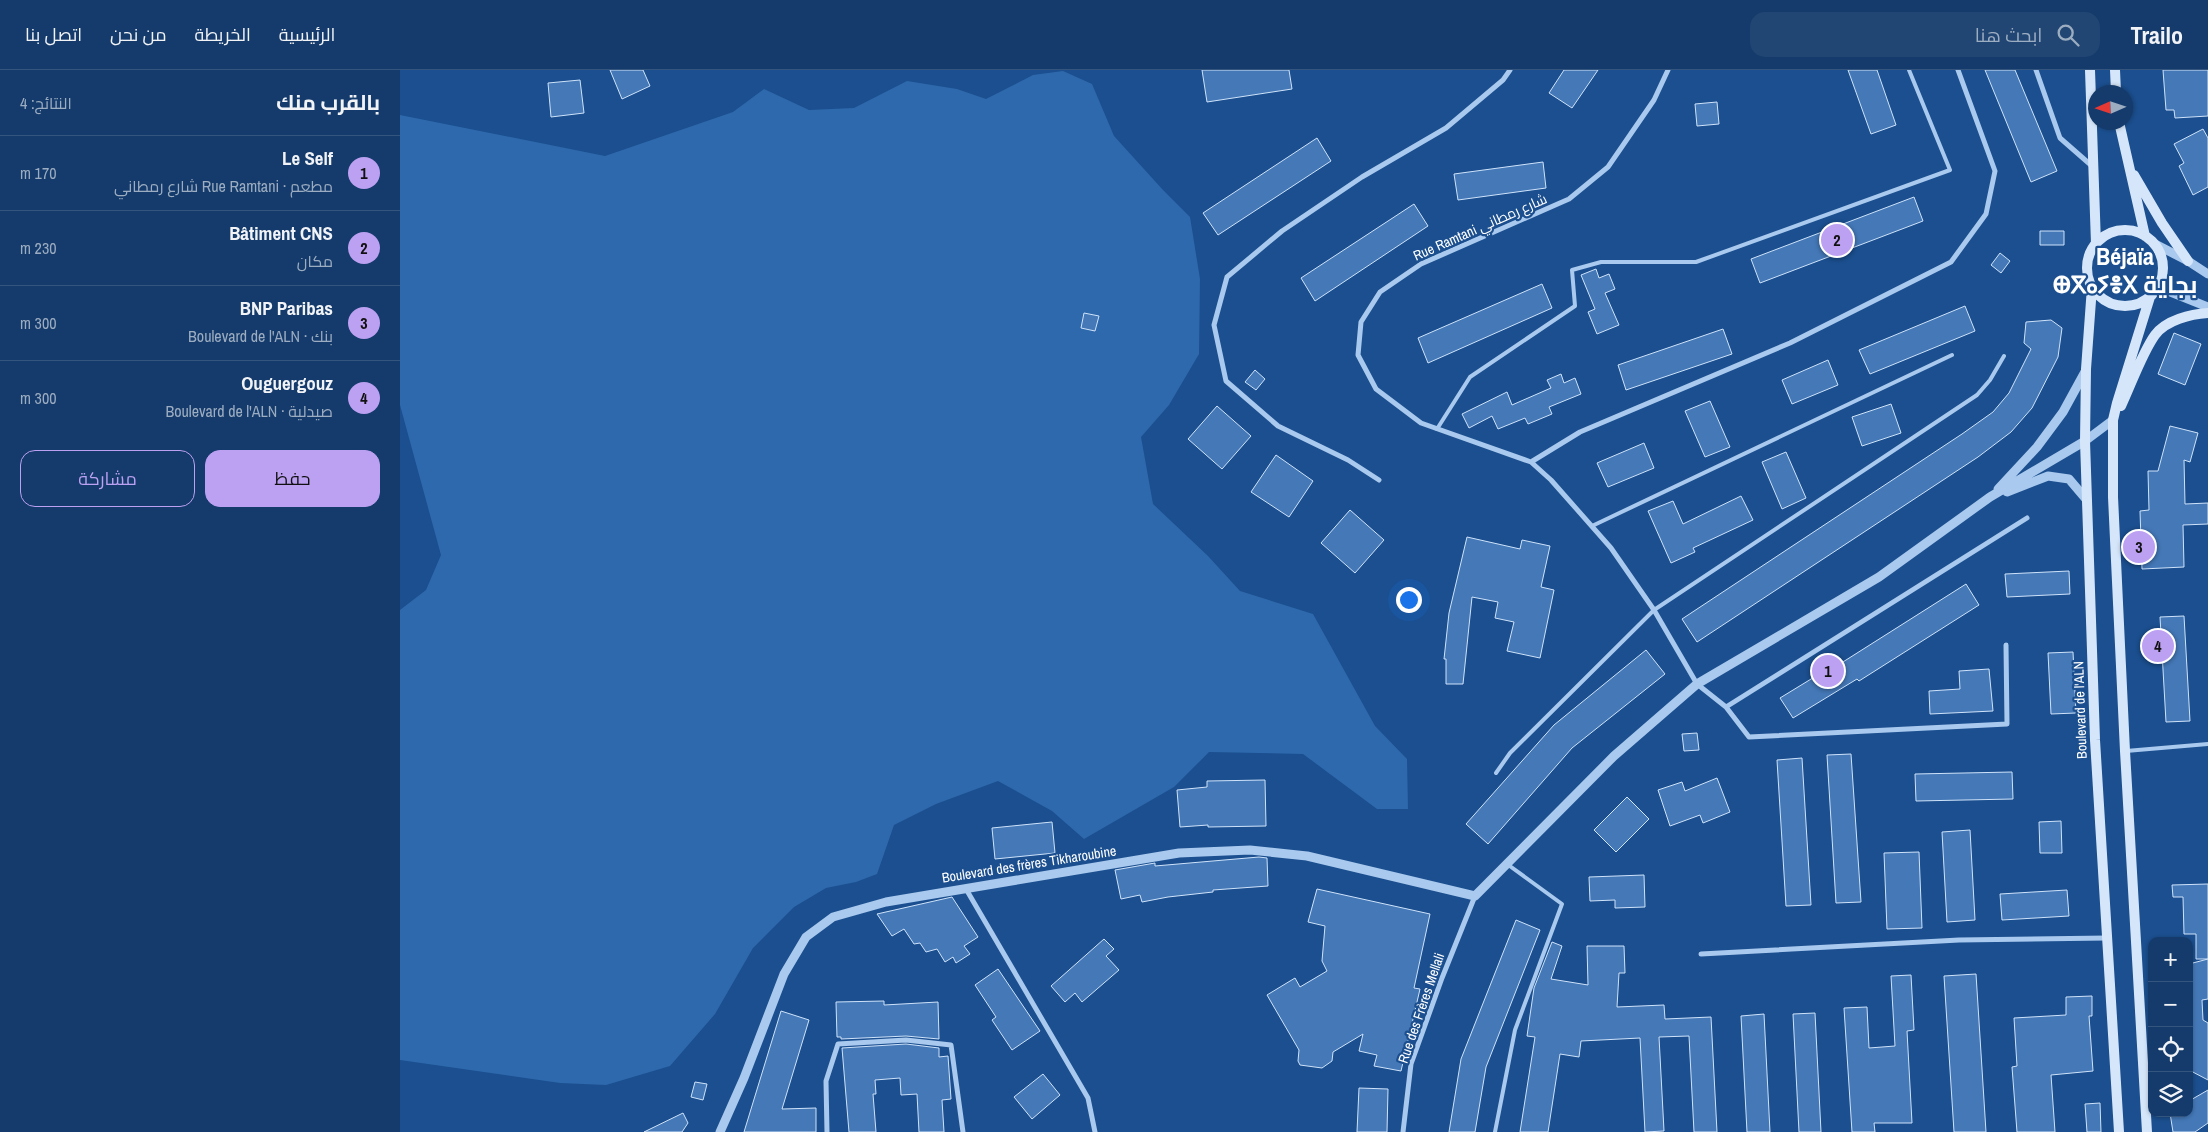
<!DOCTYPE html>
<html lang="ar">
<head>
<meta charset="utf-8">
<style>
	body { margin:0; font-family:"Archivo Narrow",Cairo,"Noto Sans Tifinagh",sans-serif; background:#214673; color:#f1f3f6; direction:rtl }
	.controls { position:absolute; right:15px; bottom:15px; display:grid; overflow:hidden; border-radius:10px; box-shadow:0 1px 4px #0004 }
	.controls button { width:45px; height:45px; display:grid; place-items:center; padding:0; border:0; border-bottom:1px solid #33557e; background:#143b6b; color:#f1f3f6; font:25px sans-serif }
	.compass { position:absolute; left:1688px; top:15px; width:45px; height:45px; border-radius:50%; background:#143b6b; box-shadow:0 1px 4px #0004; rotate:267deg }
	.you { position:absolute; left:1008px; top:529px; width:18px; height:18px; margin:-12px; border:4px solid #fff; border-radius:50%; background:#1a73e8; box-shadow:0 0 0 8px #1a73e833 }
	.badge { display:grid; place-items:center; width:32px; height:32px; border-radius:50%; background:#bca0f2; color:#111; font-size:16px; font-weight:700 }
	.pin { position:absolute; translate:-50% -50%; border:2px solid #fff; box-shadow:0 1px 5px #0006 }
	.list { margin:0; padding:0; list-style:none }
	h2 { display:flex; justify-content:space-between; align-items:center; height:65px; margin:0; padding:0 20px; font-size:21px }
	h2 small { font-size:16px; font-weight:400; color:#9dadc1 }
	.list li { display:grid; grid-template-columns:32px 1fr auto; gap:15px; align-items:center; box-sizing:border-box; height:75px; padding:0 20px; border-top:1px solid #33557e }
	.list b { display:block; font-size:19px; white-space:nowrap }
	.list p { margin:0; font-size:16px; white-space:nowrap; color:#9dadc1 }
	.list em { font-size:16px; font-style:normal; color:#9dadc1 }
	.actions { display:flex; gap:10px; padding:15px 20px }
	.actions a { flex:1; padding:11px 0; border:1px solid #bca0f2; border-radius:15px; text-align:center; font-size:18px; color:#bca0f2 }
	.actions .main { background:#bca0f2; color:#111 }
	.icon { flex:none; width:28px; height:28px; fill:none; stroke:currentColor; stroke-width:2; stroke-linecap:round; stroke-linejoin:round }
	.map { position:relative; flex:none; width:1808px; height:1062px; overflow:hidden; direction:ltr }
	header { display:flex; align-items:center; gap:30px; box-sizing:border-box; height:70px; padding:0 25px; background:#143b6b; border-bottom:1px solid #33557e }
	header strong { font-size:24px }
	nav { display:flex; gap:28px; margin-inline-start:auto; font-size:18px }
	.search { width:350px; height:45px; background:#214673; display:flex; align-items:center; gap:12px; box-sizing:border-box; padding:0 18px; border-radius:15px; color:#9dadc1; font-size:19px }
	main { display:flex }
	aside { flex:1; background:#143b6b }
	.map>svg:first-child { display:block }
</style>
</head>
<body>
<header>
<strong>Trailo</strong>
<div class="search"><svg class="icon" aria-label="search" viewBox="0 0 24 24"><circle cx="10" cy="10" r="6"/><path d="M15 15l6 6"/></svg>ابحث هنا</div>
<nav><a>الرئيسية</a><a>الخريطة</a><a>من نحن</a><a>اتصل بنا</a></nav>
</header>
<main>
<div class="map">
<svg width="1808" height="1062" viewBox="0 0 1808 1062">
	<rect width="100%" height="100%" fill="#1b4f8f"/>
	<path fill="#2e69ad" d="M663,1L692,14L714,66L763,120L790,147L800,209L799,284L769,335L741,367L753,434L808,486L840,521L913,544L975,656L1007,689L1008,739H977L903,684L809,682L774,717L684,769L652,741L598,711L536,734L494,755L477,804L456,812L426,818L394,837L353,878L315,944L270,996L206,1015L160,1013L0,990V540L26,520L41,485L0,335V45L205,86L333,42L364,19L409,40L454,38L507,11L557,19L586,29L633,5Z"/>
	<path fill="#4478b7" stroke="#cfe3fa" d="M210,0H243L250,16L222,29Z
		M802,0H889L892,19L807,32Z
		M1164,0H1198L1172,38L1149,23Z
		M1448,0H1477L1496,55L1471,64Z
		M1585,0H1615L1657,101L1631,112Z
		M1763,0H1808V46L1775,48L1774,40H1766Z
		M180,10L184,43L151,47L148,13Z
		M1317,32L1319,54L1297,56L1295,34Z
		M1803,59L1808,68V117L1793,125L1779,96L1784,93L1774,74Z
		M917,68L931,91L818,165L803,143Z
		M1143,92L1146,118L1058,130L1054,104Z
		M1514,127L1523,151L1360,213L1351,189Z
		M1014,134L1028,156L915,231L901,208Z
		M1640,161H1664V175H1640Z
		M1600,183L1610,191L1601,203L1591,195Z
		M1196,199L1199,208L1209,204L1215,219L1205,223L1219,255L1197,264L1188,242L1195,239L1181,205Z
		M1142,214L1152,238L1028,293L1018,268Z
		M1565,236L1575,261L1470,304L1459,280Z
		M684,243L699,246L695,261L681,258Z
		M1651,250L1662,258L1658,287L1632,338L1611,362L1578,387L1297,572L1282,549L1562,364L1593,342L1609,323L1631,279L1624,273L1626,252Z
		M1323,259L1332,284L1226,320L1218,295Z
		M1774,263L1801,274L1785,315L1758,304Z
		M1428,290L1438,315L1392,334L1382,310Z
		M855,300L865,309L856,320L845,312Z
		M1161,304L1164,313L1175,308L1181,324L1149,337L1152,344L1128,354L1125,348L1098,359L1092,346L1069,358L1062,344L1107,322L1112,335L1151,318L1147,310Z
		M1310,331L1330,377L1305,387L1285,341Z
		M1491,334L1501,363L1462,376L1452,347Z
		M817,336L851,366L822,399L788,369Z
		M1770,356L1798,363L1790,392L1784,390L1785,434L1808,433V454L1783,455L1784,497L1742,499L1740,441L1749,440L1748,401H1758Z
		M1244,373L1254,398L1208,417L1197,393Z
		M1386,382L1406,428L1382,439L1362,392Z
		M876,385L913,411L889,447L851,422Z
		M1341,426L1353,450L1293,478L1295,482L1271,493L1248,441L1273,431L1283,454Z
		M950,440L984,470L955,503L921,473Z
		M1067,467L1120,479L1122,470L1150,476L1141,517L1154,520L1140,588L1107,581L1114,552L1095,548L1098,532L1072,527L1063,614H1046V589H1044L1049,543Z
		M1669,501L1670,524L1607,527L1605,504Z
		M1566,514L1579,535L1459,611L1457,609L1393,648L1380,628L1434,595L1435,597Z
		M1784,546L1790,651L1766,652L1760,547Z
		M1246,580L1265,604L1172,678L1088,774L1066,754L1154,655Z
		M1673,582L1676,643L1651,644L1648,583Z
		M1589,599L1593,641L1530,644L1529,621L1560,619L1559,601Z
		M1297,663L1299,680L1284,681L1282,664Z
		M1451,684L1461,832L1436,833L1427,685Z
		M1402,688L1411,835L1386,836L1377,690Z
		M1612,702L1613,729L1516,731L1515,704Z
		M1317,708L1330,742L1303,753L1300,745L1270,756L1258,720L1282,712L1285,721Z
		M865,710L866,756L808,757V755L780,757L777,720L807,717V711Z
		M1227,727L1249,749L1216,782L1194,760Z
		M1661,751L1662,783H1640L1639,752Z
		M652,752L655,783L595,789L592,758Z
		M1570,760L1575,850L1547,852L1542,762Z
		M1519,782L1522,858L1487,859L1484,783Z
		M859,787L867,788L868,816L813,820V822L768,827L742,832L740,825L721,829L715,800L755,793V796Z
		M1244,805L1245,837L1215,838V830L1190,831L1189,807Z
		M1808,814V889H1796V864H1784L1783,827H1773L1772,815Z
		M917,819L1030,844L1014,918L1020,919L1001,1001L974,996L977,985L959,981L963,964L933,982L932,991L922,998L900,995L898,991L899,980L867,925L895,908L900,917L927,901L922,891L925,856L908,852Z
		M1667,820L1669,846L1602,850L1600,824Z
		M552,827L578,867L564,876L570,884L556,893L553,887L545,892L537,879L526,882L520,873L514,874L504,859L492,866L477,844Z
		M1116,850L1140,860L1086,997L1075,1062H1049L1061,989Z
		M704,869L714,879L706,886L719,900L682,932L675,923L665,932L651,916Z
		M1152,872L1162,876L1151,909L1188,915L1187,876H1224L1225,903H1219L1217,937L1264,935L1265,949L1311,947L1317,1062H1294L1289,966L1259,967L1264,1061L1245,1062L1240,968L1181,971L1179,987L1160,984L1148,1062H1120L1135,967L1127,966L1134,918Z
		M1808,889V929L1802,930L1803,950L1808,953V1010L1789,1000V894Z
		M598,899L640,961L612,980L592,950L596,947L575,915Z
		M1576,904L1586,1062H1554L1544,906Z
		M1511,905L1514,960L1507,961L1512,1053H1474L1475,1062H1452L1444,938L1467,937L1469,978L1495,976L1491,906Z
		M1692,926V946H1689L1693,1001L1651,1005L1655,1062H1617L1612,997L1617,996L1614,948L1666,945V927Z
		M484,931V935L538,932L539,969L506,966L441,969V967H437L436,932Z
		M381,941L409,950L382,1039L416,1038V1062H344Z
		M1415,943L1421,1062H1399L1393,944Z
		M1364,944L1370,1062H1347L1341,946Z
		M506,974L539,978V987L548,986L551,1029L542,1030L544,1062H519L517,1024L501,1025L500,1008L475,1010L476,1024H473L476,1062H449L442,978Z
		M643,1004L660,1025L632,1049L614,1027Z
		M295,1012L307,1014L303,1030L291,1027Z
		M959,1018L988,1019L987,1062H957Z
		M1808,1020V1053L1795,1062H1773L1770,1043H1789V1031Z
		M1700,1033L1701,1062H1687L1685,1034Z
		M283,1043L288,1053L282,1062H244Z"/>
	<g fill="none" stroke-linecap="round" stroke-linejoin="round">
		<path stroke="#a9c9ee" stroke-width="4" d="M1037,359L1070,307L1175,236L1172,200L1201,192H1296L1550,100L1509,0
			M1192,456L1552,285
			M1726,681L1808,674
			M1096,703L1110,683L1254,540L1577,325L1590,310L1604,286
			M1095,1062L1115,960L1162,834L1107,794"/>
		<path stroke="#a9c9ee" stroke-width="5" d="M1268,0L1254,30L1208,97L1169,129L1021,194L980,222L961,252L958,285L976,319L1021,353L1131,392L1151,410L1211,478L1254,540L1297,614L1326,637L1349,667L1607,654L1606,575
			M1636,0L1660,68L1692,96
			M1131,392L1180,362L1390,273L1551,192L1586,144L1595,101L1558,0
			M979,410L948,390L878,356L826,311L814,255L827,207L882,161L962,107L1046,58L1103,10L1110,0
			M1326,637L1627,448
			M566,819L688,1028L695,1062
			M1301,884L1559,870L1707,868
			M427,1062L426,1011L438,974L506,970L551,975L563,1062
			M1003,1062L1011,994L1042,908L1075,826"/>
		<path stroke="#a9c9ee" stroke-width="9" d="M1755,174L1788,191L1808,204
			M1758,217L1808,237
			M1598,419L1637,377L1663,342L1686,300
			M1607,422L1648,406L1669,409L1686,429
			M320,1062L344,1008L384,904L406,867L433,847L486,832L779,783L850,780L907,786L1075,826L1214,686L1297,614L1479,507L1590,427L1685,371L1713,350"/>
		<path stroke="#d6e6fa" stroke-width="10" d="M1690,0L1696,174
			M1715,0L1716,22
			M1719,52L1745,166
			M1734,105L1762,153L1788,191
			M1687 198a38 38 0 1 1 76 0a38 38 0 1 1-76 0Z
			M1692,217L1686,299L1685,371L1695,670L1719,1062
			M1721,336C1731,315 1742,283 1755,265C1766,250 1791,244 1808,243
			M1747,1062L1725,681L1713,427V350L1717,333L1750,227"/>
	</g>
	<g text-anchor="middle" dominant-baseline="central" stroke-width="4.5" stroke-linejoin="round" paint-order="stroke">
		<g font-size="14" fill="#fff" stroke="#1b4f8f">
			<text transform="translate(1080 157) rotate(-24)">Rue Ramtani شارع رمطاني</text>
			<text transform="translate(1680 640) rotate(-92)">Boulevard de l'ALN</text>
			<text transform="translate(629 794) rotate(-9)">Boulevard des frères Tikharoubine</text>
			<text transform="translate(1021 938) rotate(-71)">Rue des Frères Mellali</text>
		</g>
		<g font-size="24" font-weight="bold" fill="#fff" stroke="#1b4f8f">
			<text x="1725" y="186">Béjaïa<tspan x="1725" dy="28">ⴲⴳⴰⵢⴻⵝ بجاية</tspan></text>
		</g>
	</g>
</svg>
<div class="controls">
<button>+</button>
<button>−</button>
<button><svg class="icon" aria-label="locate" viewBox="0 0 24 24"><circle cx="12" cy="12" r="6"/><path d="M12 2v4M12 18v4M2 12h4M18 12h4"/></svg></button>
<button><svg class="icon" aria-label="layers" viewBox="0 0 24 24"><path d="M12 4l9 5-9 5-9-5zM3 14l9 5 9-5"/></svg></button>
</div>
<svg class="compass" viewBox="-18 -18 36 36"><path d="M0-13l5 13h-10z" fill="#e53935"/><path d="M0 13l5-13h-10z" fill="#9dadc1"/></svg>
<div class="you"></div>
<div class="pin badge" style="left:1428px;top:601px">1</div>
<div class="pin badge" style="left:1437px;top:170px">2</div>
<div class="pin badge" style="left:1739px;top:477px">3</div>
<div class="pin badge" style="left:1758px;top:576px">4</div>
</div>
<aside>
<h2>بالقرب منك<small>النتائج: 4</small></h2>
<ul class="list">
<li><span class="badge">1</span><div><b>Le Self</b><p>مطعم · Rue Ramtani شارع رمطاني</p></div><em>170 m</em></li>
<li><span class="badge">2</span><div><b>Bâtiment CNS</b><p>مكان</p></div><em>230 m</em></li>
<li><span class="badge">3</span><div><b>BNP Paribas</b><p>بنك · Boulevard de l'ALN</p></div><em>300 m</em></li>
<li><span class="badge">4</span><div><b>Ouguergouz</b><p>صيدلية · Boulevard de l'ALN</p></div><em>300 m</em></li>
</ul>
<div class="actions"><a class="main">حفظ</a><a>مشاركة</a></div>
</aside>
</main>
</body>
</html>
